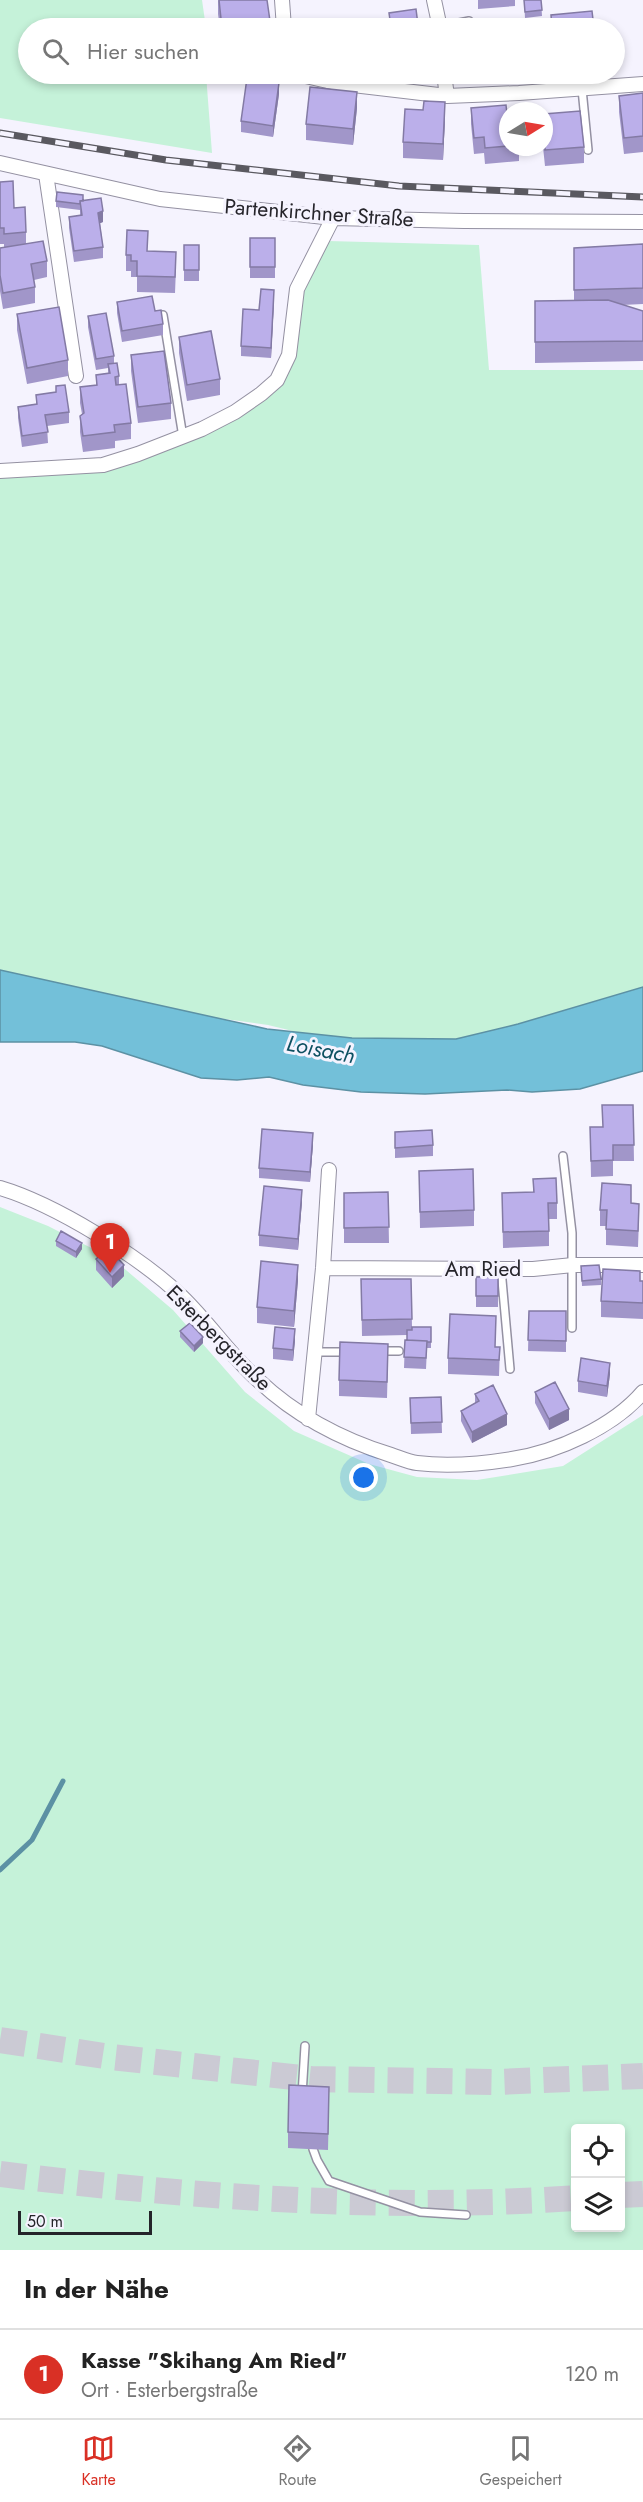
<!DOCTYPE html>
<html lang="de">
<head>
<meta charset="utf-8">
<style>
	body { margin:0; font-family:Jost,sans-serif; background:#f6f6f6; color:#222 }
	.controls { position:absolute; right:18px; bottom:18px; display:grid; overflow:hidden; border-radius:6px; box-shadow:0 3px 9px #0003 }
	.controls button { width:54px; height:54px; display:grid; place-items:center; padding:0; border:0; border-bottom:2px solid #e0e0e0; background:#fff; color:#222; font:30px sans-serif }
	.compass { position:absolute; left:499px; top:102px; width:54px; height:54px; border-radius:50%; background:#fff; box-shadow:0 3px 9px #0003; rotate:79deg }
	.scale { position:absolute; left:18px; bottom:15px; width:134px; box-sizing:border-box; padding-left:6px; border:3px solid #25242a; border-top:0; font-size:16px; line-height:21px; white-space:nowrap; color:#25242a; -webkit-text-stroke:4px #f5f3fe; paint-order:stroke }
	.you { position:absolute; left:364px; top:1478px; width:21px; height:21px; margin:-15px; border:4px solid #fff; border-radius:50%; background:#1a73e8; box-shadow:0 0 0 9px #1a73e833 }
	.badge { display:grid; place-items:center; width:39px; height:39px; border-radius:50%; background:#d93025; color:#fff; font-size:20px; font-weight:700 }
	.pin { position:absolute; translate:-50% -50px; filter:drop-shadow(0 2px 3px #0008) }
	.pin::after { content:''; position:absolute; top:32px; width:21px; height:18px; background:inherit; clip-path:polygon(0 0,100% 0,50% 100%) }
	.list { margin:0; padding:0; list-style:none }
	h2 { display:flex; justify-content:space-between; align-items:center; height:78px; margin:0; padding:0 24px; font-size:26px }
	h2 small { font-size:20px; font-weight:400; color:#767676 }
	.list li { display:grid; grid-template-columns:39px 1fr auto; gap:18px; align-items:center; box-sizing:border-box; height:90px; padding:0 24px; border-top:2px solid #e0e0e0 }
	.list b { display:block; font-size:22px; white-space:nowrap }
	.list p { margin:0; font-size:20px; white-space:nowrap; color:#767676 }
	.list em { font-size:20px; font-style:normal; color:#767676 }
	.icon { flex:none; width:33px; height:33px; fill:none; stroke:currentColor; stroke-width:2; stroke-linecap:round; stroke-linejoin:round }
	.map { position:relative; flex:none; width:643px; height:2250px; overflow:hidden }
	.search { position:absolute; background:#fff; box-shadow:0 3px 9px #0003; left:18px; right:18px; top:18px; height:66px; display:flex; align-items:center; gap:15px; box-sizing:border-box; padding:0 21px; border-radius:33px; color:#767676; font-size:22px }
	.sheet { height:168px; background:#fff }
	nav { display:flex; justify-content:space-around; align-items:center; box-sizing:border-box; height:84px; border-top:2px solid #e0e0e0; background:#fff; font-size:16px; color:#767676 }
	nav a { display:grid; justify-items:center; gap:3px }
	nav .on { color:#d93025 }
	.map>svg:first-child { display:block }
</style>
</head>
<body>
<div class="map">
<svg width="643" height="2250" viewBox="0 0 643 2250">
	<rect width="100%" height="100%" fill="#f5f3fe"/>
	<path fill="#c5f2d9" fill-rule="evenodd" d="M0,0H202L206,28H28V74H206L212,153L0,118Z
		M328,241L479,245L489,370H643V987L518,1024L456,1039L352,1038L301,1033L268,1025L203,1016L0,970V476L104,470L278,385L302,295Z
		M0,1207L48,1226L113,1259L173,1310L245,1392L294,1431L369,1464L417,1477L477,1480L563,1466L643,1415V2250H0ZM576,2128H620V2228H576Z"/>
	<path fill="#73c0d9" stroke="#5c91a4" stroke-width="1.5" d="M0,970L267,1029L352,1038L456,1039L518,1024L643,987V1071L580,1089L532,1092L507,1090L425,1094L361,1092L303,1085L269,1077L237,1080L201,1078L102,1046L75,1042H0Z"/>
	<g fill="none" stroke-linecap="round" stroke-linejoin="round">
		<path stroke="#5c91a4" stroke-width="5" d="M0,1870L32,1840L63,1781"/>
		<path stroke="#cbcad4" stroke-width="26" stroke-dasharray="26 13" stroke-linecap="butt" d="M0,2040L111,2057L311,2079L496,2082L643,2076
			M0,2174C191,2197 383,2211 576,2198
			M620,2195L643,2194"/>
		<g stroke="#9491a2" stroke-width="10">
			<path id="lane" d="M439,27L469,21
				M582,89L588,150
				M163,315L183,437
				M563,1156L572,1233V1328
				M501,1269L510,1369
				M381,1351H399
				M315,1352H348
				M302,2095L305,2046
				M313,2149L317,2160L329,2181L420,2212L466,2215"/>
		</g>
		<g stroke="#9491a2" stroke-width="16">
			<path id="street" d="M282,0L284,28
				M434,0L440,28
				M297,74L336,83L447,96L519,93L643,84
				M444,74L447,96
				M0,163L160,199L333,218L464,221L643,222
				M46,174L76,376
				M0,471L103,465L138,454L202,429L235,412L261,394L277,380L289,355L297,289L333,218
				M0,1188C54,1204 141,1257 182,1297C209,1323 230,1355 258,1380C296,1416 343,1440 391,1455C400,1458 409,1462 417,1463C449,1467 481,1464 512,1459C557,1452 613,1427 643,1392
				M323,1268L533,1269L573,1265H643
				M308,1419L323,1268L329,1170"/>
		</g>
		<use href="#lane" stroke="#fff" stroke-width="7"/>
		<use href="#street" stroke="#fff" stroke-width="14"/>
		<g stroke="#5a5960" stroke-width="7">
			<path id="rail" d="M0,133L166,160L399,186L643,197"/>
		</g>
		<use href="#rail" stroke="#f5f3fe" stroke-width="4.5" stroke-dasharray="14" stroke-linecap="butt"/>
	</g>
	<path fill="#a196c9" d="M218,0L271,28H220L218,14Z
		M478,0H515V6L478,9Z
		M524,0H541L542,16L525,18Z
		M383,74H421L384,78Z
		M477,74H521V78L477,80Z
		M643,93V152L624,154L619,112V96Z
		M279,94L273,137L241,132V121Z
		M357,108L353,145L306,140V124Z
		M471,108L508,123V147H519V161L485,164L484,153L474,154L471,124Z
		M544,114L584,147V163L545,166L543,147H544Z
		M445,118L443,160L403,158V142Z
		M0,182L14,208L26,232V244L47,261V277L34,280L35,287V303L3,309L0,291V248H4V244H0Z
		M83,200L103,222L100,223L103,247V258L74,262L69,228V217L80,216V210L56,207V201Z
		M250,238H275V278H250Z
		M643,244V304L622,305L643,311V361L535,363V301H574V248Z
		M184,245H199V281H184Z
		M148,251L176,268L175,293L137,292V277H131V271H126V255Z
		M274,301L271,358L241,356V346L259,310Z
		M117,302L155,311L163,324V335L122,342L117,313Z
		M17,314L68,360V376L27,384L17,330Z
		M88,316L114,356V363L119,376V385L131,423V439L115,441V448L83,452L80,432V416L82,414L80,403V387L96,385V375L108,373V368L96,370L88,327Z
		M179,337L220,379V395L187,401L179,353Z
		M131,355L171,403V419L138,423L131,371Z
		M56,386L69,412V423L47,426L48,443L22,447L18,418V407L36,404V395L56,392Z
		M633,1105L634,1161H613V1176L591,1177L590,1127H602Z
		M395,1132L433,1145V1156L395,1158Z
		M313,1144L310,1182L259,1178V1168Z
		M419,1171L474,1210V1226L420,1228Z
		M533,1179L557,1203V1219H549V1246L503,1248L502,1193L533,1192Z
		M388,1192L389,1243H344V1193Z
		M302,1201L298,1250L259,1246V1235Z
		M631,1203L639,1219L638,1247L606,1245V1226H600V1210Z
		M56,1241L82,1249L76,1258L56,1246Z
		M96,1259L124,1276L112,1288L96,1270Z
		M581,1266L601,1279V1285L582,1286Z
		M476,1277H498V1307H476Z
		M361,1279H411L412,1327H431V1348H427L426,1369L404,1368L405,1340H407V1335L362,1336Z
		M298,1280L294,1327L257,1323V1307Z
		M640,1281H643V1319L601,1317V1301Z
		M529,1311H566V1352L528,1351Z
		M180,1331L203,1343L194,1352L180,1337Z
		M295,1340L293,1361L273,1359V1348Z
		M495,1347H500L499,1376L448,1374V1358Z
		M388,1360L387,1398L339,1396V1380Z
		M610,1374L607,1397L578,1392V1381Z
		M535,1392L569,1420L549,1430L535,1403Z
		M475,1394L507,1425L472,1443L461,1421V1411L475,1403Z
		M441,1397L442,1433L411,1434L410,1398Z
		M329,2103L328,2150L288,2148V2132Z"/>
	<path fill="#837aa4" d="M279,83V94L273,137V126Z
		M357,92V108L353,145V129Z
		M445,102V118L443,160V144Z
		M103,211V222L98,224V213Z
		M274,290V301L271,358V348Z
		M313,1133V1144L310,1182V1172Z
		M302,1190V1201L298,1250V1239Z
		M82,1243V1249L76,1258V1252Z
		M124,1265V1276L112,1288V1277Z
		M298,1265V1280L294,1327V1311Z
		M295,1329V1340L293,1361V1350Z
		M203,1337V1343L194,1352V1346Z
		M610,1363V1374L607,1397V1386Z
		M569,1409V1420L549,1430V1419Z
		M507,1414V1425L472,1443V1432Z"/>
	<path fill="#bbafea" stroke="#837aa4" stroke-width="1.5" d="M219,0H267L271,28H222Z
		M524,0H541L542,10L525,12Z
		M416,9L418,25L422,24L423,28H379L391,27L389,13Z
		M592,11L594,28H552L551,15Z
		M519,27V28H487Z
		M247,78L279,83L273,126L241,121Z
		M310,87L357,92L353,129L306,124Z
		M643,93V136L624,138L619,96Z
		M424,101L445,102L443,144L403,142L405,109L423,110Z
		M506,105L508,123V146L485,148L484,137L474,138L471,108Z
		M580,111L584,147L545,150L544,114Z
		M13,181L14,208L25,207L26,232L4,234V228H0V182Z
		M57,192L83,195V201H80V204L56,201Z
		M101,198L103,211L98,213L103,247L74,251L69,217L82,215L80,201Z
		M127,230L148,231L147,251L176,252L175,277L137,276V261H131V255H126Z
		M250,238H275V267H250Z
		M43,241L47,261L31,264L35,287L3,293L0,275V248Z
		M643,244V288L574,290V248Z
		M184,245H199V270H184Z
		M261,289L274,290L271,348L241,346L243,309L259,310Z
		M152,296L155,311L161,310L163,324L122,331L117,302Z
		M608,300L643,311V341L535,342V301Z
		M59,307L68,360L27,368L17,314Z
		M106,313L114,356L96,359L88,316Z
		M211,331L220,379L187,385L179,337Z
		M164,351L171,403L138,407L131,355Z
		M117,363L119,376L115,377L116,385L126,384L131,423L114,425L115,432L83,436L80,416L84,413L80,387L97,385L96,375L110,373L108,364Z
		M65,385L69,412L45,415L48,432L22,436L18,407L37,404L36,395L56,392V386Z
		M602,1105H633L634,1145H613V1160L591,1161L590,1127H603Z
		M262,1129L313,1133L310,1172L259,1168Z
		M432,1130L433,1145L395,1148V1132Z
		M473,1169L474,1210L420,1212L419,1171Z
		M556,1178L557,1203H548L549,1231L503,1232L502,1193L534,1192L533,1179Z
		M602,1183L631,1185V1203L639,1204L638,1231L606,1229L607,1210H600Z
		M264,1186L302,1190L298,1239L259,1235Z
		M388,1192L389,1227L344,1228V1193Z
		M61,1231L82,1243L76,1252L56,1241Z
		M108,1248L124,1265L112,1277L96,1259Z
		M261,1261L298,1265L294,1311L257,1307Z
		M599,1265L601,1279L582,1281L581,1266Z
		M603,1269L640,1271V1281H643V1303L601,1301Z
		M476,1277H498V1296H476Z
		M361,1279H411L412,1319L362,1320Z
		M529,1311H566V1341L528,1340Z
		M450,1314L496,1316L495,1347H500L499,1360L448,1358Z
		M190,1323L203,1337L194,1346L180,1331Z
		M275,1327L295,1329L293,1350L273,1348Z
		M412,1327H431V1342H427V1341L407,1340V1330H412Z
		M405,1340L427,1341L426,1358L404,1357Z
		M340,1342L388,1344L387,1382L339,1380Z
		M581,1358L610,1363L607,1386L578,1381Z
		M555,1382L569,1409L549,1419L535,1392Z
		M493,1385L507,1414L472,1432L461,1411L479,1401L475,1394Z
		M441,1397L442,1422L411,1423L410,1398Z
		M289,2085L329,2087L328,2134L288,2132Z"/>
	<g text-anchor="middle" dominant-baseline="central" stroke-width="6" stroke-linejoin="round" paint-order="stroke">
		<g font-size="21" fill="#25242a" stroke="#f5f3fe">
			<text transform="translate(319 213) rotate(4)">Partenkirchner Straße</text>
			<text x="483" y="1269">Am Ried</text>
			<text transform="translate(219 1338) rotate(45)">Esterbergstraße</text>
		</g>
		<g font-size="22" font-style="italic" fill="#0d5061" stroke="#f5f3fe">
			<text transform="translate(321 1049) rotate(11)">Loisach</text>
		</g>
	</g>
</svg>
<div class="controls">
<button><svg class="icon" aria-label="locate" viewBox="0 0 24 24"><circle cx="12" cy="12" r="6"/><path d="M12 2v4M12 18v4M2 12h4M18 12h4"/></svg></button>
<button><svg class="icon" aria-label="layers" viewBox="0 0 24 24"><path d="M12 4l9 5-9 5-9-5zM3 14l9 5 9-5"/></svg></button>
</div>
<svg class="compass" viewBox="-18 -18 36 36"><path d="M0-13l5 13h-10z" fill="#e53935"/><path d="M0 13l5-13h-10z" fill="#767676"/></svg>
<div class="scale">50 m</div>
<div class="you"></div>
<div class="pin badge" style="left:110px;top:1273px">1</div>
<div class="search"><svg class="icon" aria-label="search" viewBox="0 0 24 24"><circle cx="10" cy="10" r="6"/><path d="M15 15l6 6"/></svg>Hier suchen</div>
</div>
<section class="sheet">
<h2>In der Nähe<small></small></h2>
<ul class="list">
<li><span class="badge">1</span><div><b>Kasse &quot;Skihang Am Ried&quot;</b><p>Ort · Esterbergstraße</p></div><em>120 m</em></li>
</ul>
</section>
<nav>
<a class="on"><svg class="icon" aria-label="map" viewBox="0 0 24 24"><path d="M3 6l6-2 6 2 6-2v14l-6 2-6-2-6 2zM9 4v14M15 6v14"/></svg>Karte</a>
<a><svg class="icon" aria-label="directions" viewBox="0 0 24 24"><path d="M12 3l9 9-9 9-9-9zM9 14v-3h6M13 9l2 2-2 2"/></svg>Route</a>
<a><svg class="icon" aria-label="saved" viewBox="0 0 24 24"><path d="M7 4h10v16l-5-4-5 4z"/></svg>Gespeichert</a>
</nav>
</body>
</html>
